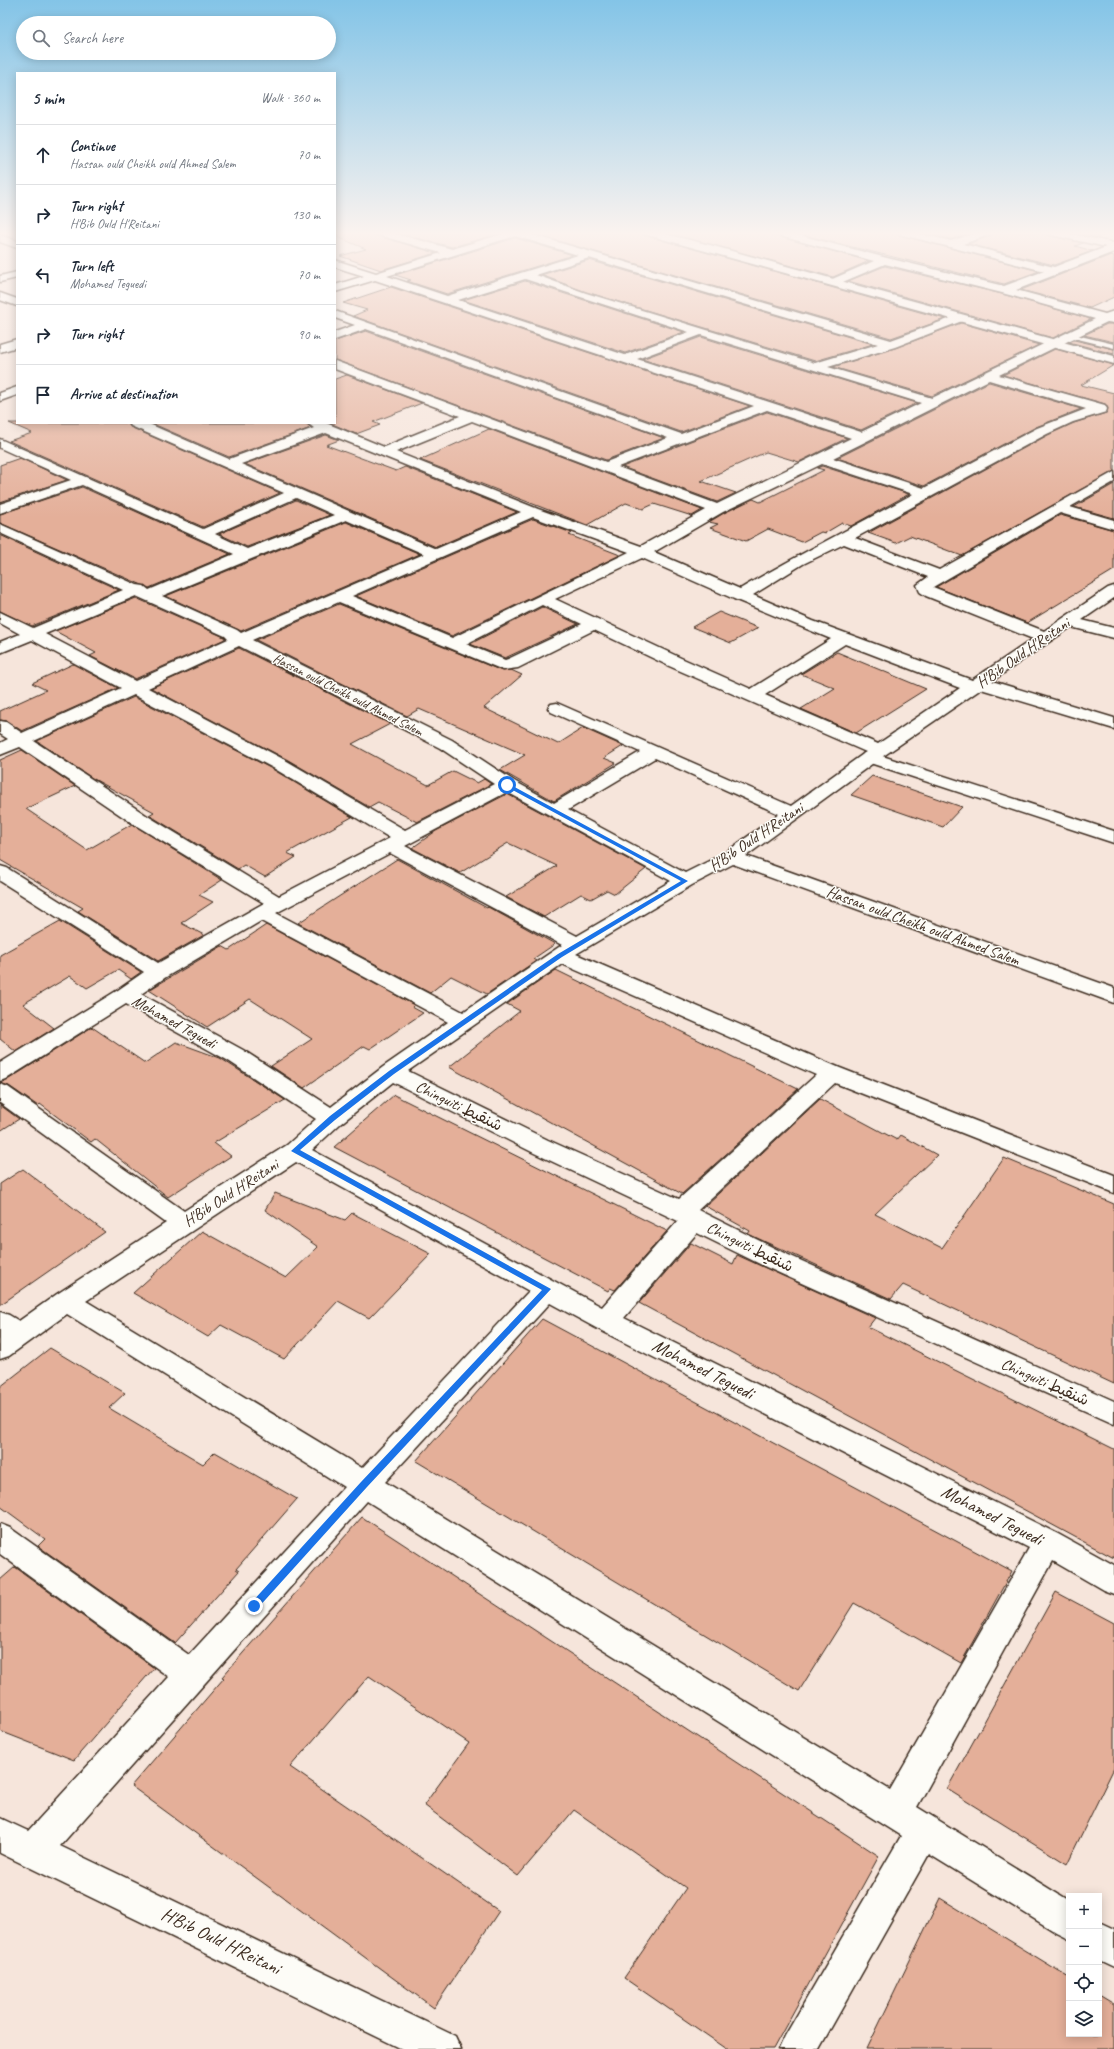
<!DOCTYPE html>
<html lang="en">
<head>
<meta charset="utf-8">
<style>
	body { margin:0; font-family:Caveat,"Playpen Sans Arabic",sans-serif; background:#f2f2f3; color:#1f2937 }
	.controls { position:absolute; right:12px; bottom:12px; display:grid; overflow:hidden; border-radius:0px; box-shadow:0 2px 10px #0003 }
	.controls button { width:36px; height:36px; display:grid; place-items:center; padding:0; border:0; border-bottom:1px solid #e0e1e3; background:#fff; color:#1f2937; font:20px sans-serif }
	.stop { position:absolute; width:12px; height:12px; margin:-9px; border:3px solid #1a73e8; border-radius:50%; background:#fff }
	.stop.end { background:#1a73e8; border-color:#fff; box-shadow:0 1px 4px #0008 }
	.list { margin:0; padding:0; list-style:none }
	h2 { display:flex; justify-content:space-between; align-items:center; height:52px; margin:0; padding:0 16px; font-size:17px }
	h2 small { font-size:13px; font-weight:400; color:#747a83 }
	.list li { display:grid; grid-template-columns:26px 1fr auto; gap:12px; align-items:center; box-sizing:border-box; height:60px; padding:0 16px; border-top:1px solid #e0e1e3 }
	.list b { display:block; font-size:15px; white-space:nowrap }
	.list p { margin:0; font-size:13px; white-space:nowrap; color:#747a83 }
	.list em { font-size:13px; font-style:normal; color:#747a83 }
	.icon { flex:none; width:22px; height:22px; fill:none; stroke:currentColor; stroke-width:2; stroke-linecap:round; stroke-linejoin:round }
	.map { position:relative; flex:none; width:1114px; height:2049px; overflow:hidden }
	.search { position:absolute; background:#fff; box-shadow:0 2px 10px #0003; left:16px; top:16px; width:320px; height:44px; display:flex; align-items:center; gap:10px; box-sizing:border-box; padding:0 14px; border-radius:22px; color:#747a83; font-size:15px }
	.panel { position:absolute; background:#fff; box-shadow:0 2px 10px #0003; left:16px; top:72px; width:320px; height:352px; border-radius:0px }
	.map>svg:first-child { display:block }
</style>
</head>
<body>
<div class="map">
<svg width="1114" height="2049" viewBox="0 0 1114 2049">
	<rect width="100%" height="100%" fill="#f6e5db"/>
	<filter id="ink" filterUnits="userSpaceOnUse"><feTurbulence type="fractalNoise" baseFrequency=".025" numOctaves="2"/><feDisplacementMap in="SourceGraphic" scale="8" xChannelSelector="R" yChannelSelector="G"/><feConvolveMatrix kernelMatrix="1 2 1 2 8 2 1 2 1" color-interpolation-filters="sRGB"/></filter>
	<g filter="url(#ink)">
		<path fill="#e4af99" stroke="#3b2a1e" d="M335,232H373L375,235L436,253L381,270L340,256L366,249L335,236Z
			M393,232H505L452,247Z
			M527,232H642L644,235L945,319L891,338Z
			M662,232H771L773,235L869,261L833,277Z
			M791,232H897L899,235L1039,271L1004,284Z
			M918,232H975L951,239Z
			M993,232H1045L1047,235L1083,243L1075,246L1093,251L1054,265L968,244L992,235Z
			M1068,232H1110L1097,238Z
			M515,238L573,255L447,294L407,281L411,280L395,275Z
			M1111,255L1114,256V297L1090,308L1021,290Z
			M589,260L873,344L815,361L586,292L541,275Z
			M885,266L1002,294L1091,319L1053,338L848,281Z
			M525,281L684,332L625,353L463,300Z
			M391,287L750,406L681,432L353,316L367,310L343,303Z
			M961,323L1039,345L932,396L833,367L895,348Z
			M1107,324H1114V342L1084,335Z
			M366,331L664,438L606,460L335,360V341Z
			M701,337L917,403L861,430L642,359Z
			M1074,340L1114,349V354L1069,342Z
			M1055,349L1114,365L1081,385L1114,393V471L962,556L910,536L896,543L868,533L1048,435L1074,423L1106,413L1108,408L1105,404L1003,375Z
			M347,375L422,403L373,422L380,425L356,434L330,423H335V379Z
			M989,382L1081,409L1036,427L924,486L837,458Z
			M767,412L847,438L799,462L766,452L701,481L736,493L717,502L622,467Z
			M9,423H128L130,427L280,493L203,527L9,441L32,433Z
			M151,423H306L311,428L229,457Z
			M489,429L702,510L692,516L654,504L643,509L626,503L587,525L420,460Z
			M326,435L339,440L326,445L396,471L405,467L517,512L436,547L245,464Z
			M20,458L67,480L0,502V465Z
			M822,466L909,494L851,526L842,523L825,533L821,532L802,542L768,529L746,541L710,528L718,524L709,522L724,513L753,499L760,502L824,470L817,468Z
			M1114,484V518L1074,507Z
			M82,487L230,554L149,588L0,523V514Z
			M296,500L330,515L247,547L219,534Z
			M1060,515L1114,530V570L1027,623L936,587Z
			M533,519L572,533L569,535L620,555L452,636L356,596Z
			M346,522L420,554L241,631L166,596Z
			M0,535L119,590L32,626L0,611Z
			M136,598L224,637L225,639L135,679L90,656L96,653L55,631Z
			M339,604L502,671L511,670L522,675L484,708L558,744L583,728L623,746L604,758L616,763L554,801L500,770L525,755L419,709L407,716L256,640Z
			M542,607L578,624L505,658L470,644Z
			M719,612L758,628L731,643L692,627Z
			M239,648L390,724L352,744L428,785L453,771L477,783L484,779L491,784L417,822L378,802L369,807L288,760L151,688Z
			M837,652L926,689L856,733L801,709L835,688L801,674Z
			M73,664L118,688L22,731L7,721L0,720V711L46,690L32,683Z
			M134,697L274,770L352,817L287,853L296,857L265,877L244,865L238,869L149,815L154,812L92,778L37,741Z
			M22,750L75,786L26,809L87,850L132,824L222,880L199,895L213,902L181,923L204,935L158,961L78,911L83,908L0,860V760Z
			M872,776L962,807L943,827L851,795Z
			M507,794L561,823L646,869L615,894L607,890L591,899L581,894L544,917L506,897L557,866L508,843L460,873L412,848L436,831Z
			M397,859L487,908L488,907L555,944L533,959L536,961L487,994L451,976L430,993L298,923Z
			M60,921L141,972L131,979L118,970L87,988L70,976L23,1004L54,1028L16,1052L0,1039V955Z
			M266,925L414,1005L412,1007L423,1013L370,1049L364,1046L304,1088L271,1066L312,1039L250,999L207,1027L149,990L222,946L229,950Z
			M556,970L798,1089L682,1194L449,1067L520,1011L507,1004Z
			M92,1027L145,1063L176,1042L220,1058L285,1100L214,1143L231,1156L168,1197L95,1139L91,1142L40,1104L38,1106L9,1086L0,1083L9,1079Z
			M394,1095L667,1231L615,1290L610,1288L608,1291L334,1147Z
			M820,1099L897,1140L901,1135L937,1155L875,1214L942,1248L1004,1158L1114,1204V1384L903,1285L891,1299L748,1234L750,1231L705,1206Z
			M0,1105L19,1119L0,1131Z
			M23,1169L105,1232L0,1305V1184Z
			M275,1193L345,1220L352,1213L431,1254L369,1318L338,1301L284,1359L221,1325L208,1337L133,1293L202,1231L286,1278L318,1247L265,1210Z
			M691,1243L733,1264L737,1255L875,1318L868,1327L1114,1449V1558L639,1303Z
			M542,1319L1012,1571L961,1663L854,1603L799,1691L416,1461Z
			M50,1348L125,1393L109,1408L203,1464L215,1452L297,1499L236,1569L239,1571L175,1643L38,1546L45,1539L0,1506V1387Z
			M362,1517L879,1856L773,2049H727L624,1978L686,1888L574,1810L518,1876L424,1805L469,1743L369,1676L290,1767L499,1911L434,2008L131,1786L224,1678L222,1677Z
			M15,1567L154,1668L74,1760L0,1731V1580Z
			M1056,1592L1114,1623V1768L1067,1864L947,1789Z
			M940,1898L1069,1977V2034H1099V1995L1114,2004V2049H867Z"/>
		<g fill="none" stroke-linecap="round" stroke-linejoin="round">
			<g stroke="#3b2a1e" stroke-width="3">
				<path id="service" d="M1072,334L1114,344V348L1070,337V335Z"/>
			</g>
			<g stroke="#3b2a1e" stroke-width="3">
				<path id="minor" d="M374,232H389L452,249L509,232H523L891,340L954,317H962L964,319L962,321L895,347L828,367L932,398L1095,319L1002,293L885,264L838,284H830L828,282L830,280L874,261L773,234L772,232H787L887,258L1004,286L1044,271L899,234L898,232H913L951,241L978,232H992L991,234L963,244L1054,267L1106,247L1047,234L1046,232H1063L1114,243V252L1016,290L1105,314L1114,311V323L1107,322L999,375L1105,405L1107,409L1106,412L1073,422L1047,434L855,538L939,570L1114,472V482L1070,507L1114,520V529L1060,513L933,587L1044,631L1108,588L1114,586V598L1082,620L1114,628V638L1071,627L992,681L1114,718V729L981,689L876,761L746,856L1114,988V1003L733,864L692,885L576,954L840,1068L1114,1175V1193L835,1083L698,1210L784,1253L1114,1401V1424L766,1267L697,1233L624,1318L1058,1534L1114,1565V1594L1103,1590L1053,1561L917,1807L1069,1901V1939L1057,1933L929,1854L819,2049H779L785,2036L901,1836L367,1501L60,1846L455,2036L461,2049H402L0,1853V1818L28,1831L169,1677L0,1554V1524L10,1528L189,1655L344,1487L67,1314L9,1356L0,1359V1312L9,1315L19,1321L57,1294L166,1223L0,1103V1084L8,1087L184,1211L287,1145L316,1119L227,1060L126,1004L8,1078L0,1081V1063L118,990L144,972L0,881V866L7,868L158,963L264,903L132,823L20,747L0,755V743L8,739L0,734V721L6,722L22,733L121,688L32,640L0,653V642L20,634L0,623V612L33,628L123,590L0,533V524L137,585L144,586L149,590L234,554L82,485L0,513V504L71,480L0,448V439L203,529L284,493L131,426L129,423H147L229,459L314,428L307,423H326L384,447L460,416L335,369V361L606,462L668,438L366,329L335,340V332L355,325L335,318V311L681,434L754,406L375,280L335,292V285L364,276L335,267V260L376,273L441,253L375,234ZM515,236L578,255L447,296L387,276ZM589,258L878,344L815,363L586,293L536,275ZM525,279L689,332L625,355L458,300ZM701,335L921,403L861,432L637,359ZM989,380L1086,409L1037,428L924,488L833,458ZM767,410L851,438L717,504L618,467ZM472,421L706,510L641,546L538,509L396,452ZM326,433L521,512L436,549L241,464ZM822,464L913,494C856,526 797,555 740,589L654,552L723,512ZM296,498L334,515L247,549L215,534ZM533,517L629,552L452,638L352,596ZM346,520L424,554L241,633L237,630L162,596ZM844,544L928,577L917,585L920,592L926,596L1033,639L972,680L813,621L753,595L803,564ZM642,558L734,599L831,639L751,689L681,658L555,599ZM136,596L225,636L228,639L135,681L45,634ZM339,602L503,670L518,668L594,630L669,666L866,752L791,806L557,703L551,704L548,708L551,712L640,752L554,803L514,781L452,740L252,640ZM542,605L582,624L508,659L505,660L466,644ZM845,644L960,688L878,744L765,695ZM239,646L440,748L494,784L405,830L287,761L148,688ZM134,695L275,769L390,838L279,896L146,815L34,741ZM655,758L779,814L725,853L685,873L568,810ZM507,792L671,881L577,936L405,846ZM390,853L562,945L463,1012L276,913ZM261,921L448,1022L383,1067L331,1107L243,1050L141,994L166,977ZM562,964L816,1075L679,1199L548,1140L408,1071ZM393,1082L532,1152L678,1221L602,1307L312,1150L340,1124ZM296,1162L529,1291L362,1468L86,1301ZM550,1303L596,1328L1029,1548L890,1790L385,1482Z
					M0,235L17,241V248L0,242Z
					M17,272V278L0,282V276Z
					M0,293L17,299V306L0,300Z
					M17,339V347L0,352V344Z
					M17,387V395L0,401V393Z
					M1099,1922L1114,1929V1967L1099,1960Z"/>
			</g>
			<g stroke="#3b2a1e" stroke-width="3">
				<path id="tertiary" d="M643,232H658L710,245L1114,356V364L644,234Z
					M870,752L1114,831V843L864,761L861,757L864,753Z"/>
			</g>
			<use href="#service" fill="#fdfcf7" fill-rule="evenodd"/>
			<use href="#minor" fill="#fdfcf7" fill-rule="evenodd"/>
			<use href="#tertiary" fill="#fdfcf7" fill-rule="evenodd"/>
		</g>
	</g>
	<linearGradient id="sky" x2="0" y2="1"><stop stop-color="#83c4e7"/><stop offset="0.45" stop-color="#fbf3ef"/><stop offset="1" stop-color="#fbf3ef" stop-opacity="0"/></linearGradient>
	<rect width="1114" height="518" fill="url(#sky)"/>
	<path fill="#1a73e8" d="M505,784H509L688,881L562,957L394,1074L335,1120L300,1150L551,1289L367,1487L257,1609L254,1610L251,1609V1603L361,1482L542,1290L291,1151L330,1116L389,1071L558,954L681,881L505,786Z"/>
	<g text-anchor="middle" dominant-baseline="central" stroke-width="3" stroke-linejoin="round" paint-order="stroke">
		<g font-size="13" fill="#3b2a1e" stroke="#fdfcf7">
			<text transform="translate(348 695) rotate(27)">Hassan ould Cheikh ould Ahmed Salem</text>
		</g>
		<g font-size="16" fill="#3b2a1e" stroke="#fdfcf7">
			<text transform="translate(1023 653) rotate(-35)">H'Bib Ould H'Reitani</text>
			<text transform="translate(756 837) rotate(-34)">H'Bib Ould H'Reitani</text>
			<text transform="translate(923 926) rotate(20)">Hassan ould Cheikh ould Ahmed Salem</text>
			<text transform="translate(174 1022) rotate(29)">Mohamed Teguedi</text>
			<text transform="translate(459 1106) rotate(26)">Chinguiti شنقيط</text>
			<text transform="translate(231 1193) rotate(-33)">H'Bib Ould H'Reitani</text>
			<text transform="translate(750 1247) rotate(26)">Chinguiti شنقيط</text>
			<text transform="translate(1045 1382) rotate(24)">Chinguiti شنقيط</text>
		</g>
		<g font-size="19" fill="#3b2a1e" stroke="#fdfcf7">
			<text transform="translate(703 1369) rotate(27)">Mohamed Teguedi</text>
			<text transform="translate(992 1515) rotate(27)">Mohamed Teguedi</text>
			<text transform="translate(221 1941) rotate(26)">H'Bib Ould H'Reitani</text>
		</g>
	</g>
</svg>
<div class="controls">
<button>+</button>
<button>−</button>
<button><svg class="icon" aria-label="locate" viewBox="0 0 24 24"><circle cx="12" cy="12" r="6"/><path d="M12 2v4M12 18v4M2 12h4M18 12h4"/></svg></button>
<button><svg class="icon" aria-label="layers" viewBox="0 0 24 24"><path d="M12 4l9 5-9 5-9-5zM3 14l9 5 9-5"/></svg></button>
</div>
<div class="stop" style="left:507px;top:785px"></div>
<div class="stop end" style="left:254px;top:1606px"></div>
<div class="search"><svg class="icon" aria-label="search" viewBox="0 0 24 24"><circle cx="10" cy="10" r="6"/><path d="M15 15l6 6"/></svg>Search here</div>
<section class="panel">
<h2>5 min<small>Walk · 360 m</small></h2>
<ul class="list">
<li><svg class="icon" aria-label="ahead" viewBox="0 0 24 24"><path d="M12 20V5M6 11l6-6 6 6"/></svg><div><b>Continue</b><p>Hassan ould Cheikh ould Ahmed Salem</p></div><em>70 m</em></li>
<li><svg class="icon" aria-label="right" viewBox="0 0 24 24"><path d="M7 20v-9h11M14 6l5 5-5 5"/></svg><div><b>Turn right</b><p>H'Bib Ould H'Reitani</p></div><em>130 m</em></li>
<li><svg class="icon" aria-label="left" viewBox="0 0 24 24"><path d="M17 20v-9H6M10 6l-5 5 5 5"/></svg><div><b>Turn left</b><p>Mohamed Teguedi</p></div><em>70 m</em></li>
<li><svg class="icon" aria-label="right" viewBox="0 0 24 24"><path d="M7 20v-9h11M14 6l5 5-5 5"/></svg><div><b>Turn right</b></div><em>90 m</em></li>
<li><svg class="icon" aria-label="arrive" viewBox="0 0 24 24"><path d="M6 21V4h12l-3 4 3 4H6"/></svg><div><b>Arrive at destination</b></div></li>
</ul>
</section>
</div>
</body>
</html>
